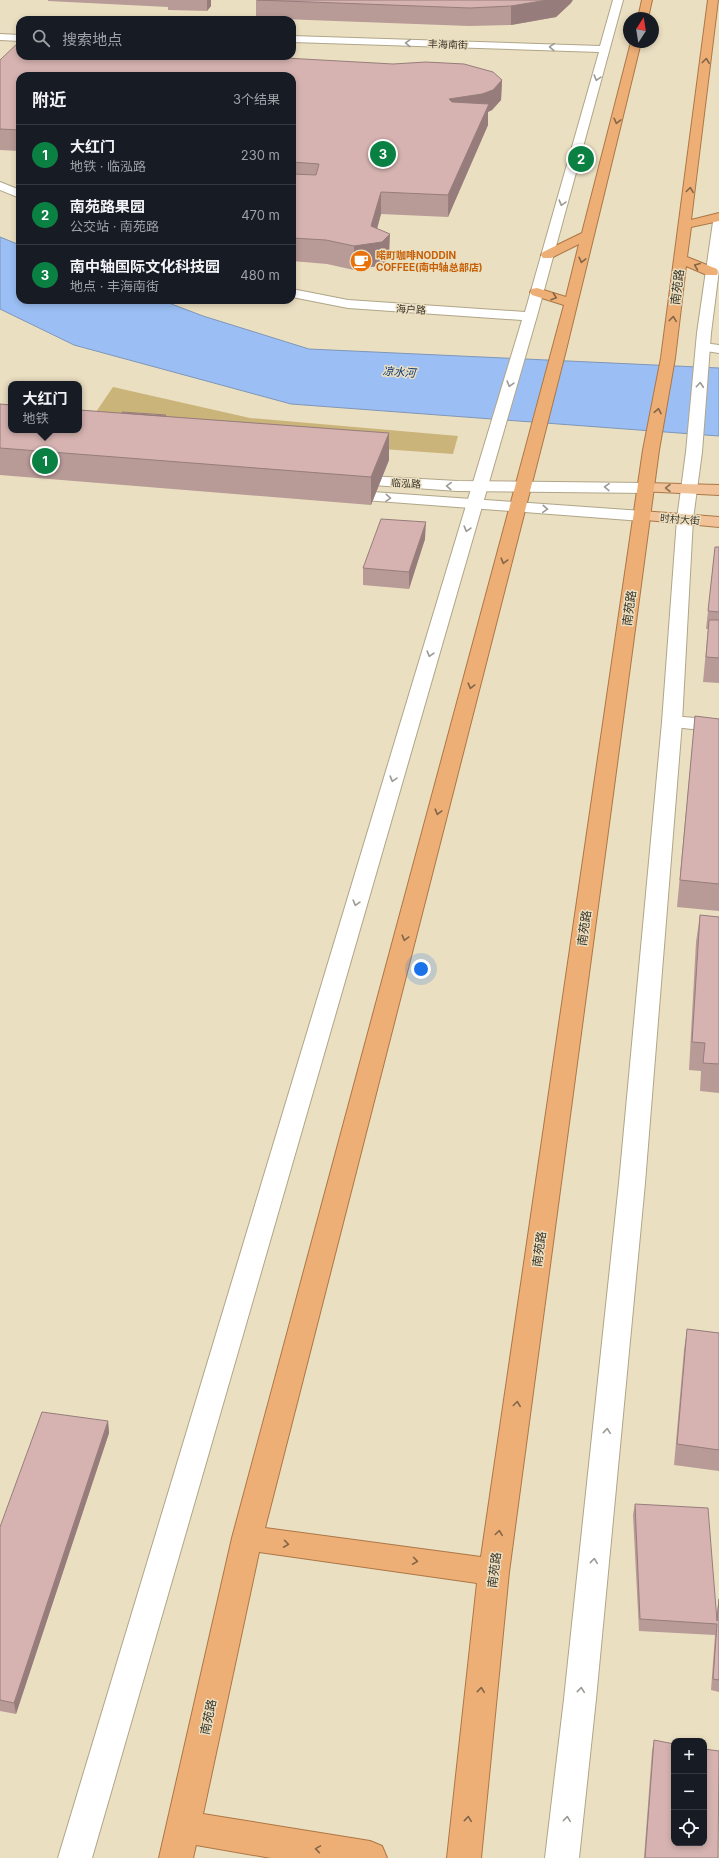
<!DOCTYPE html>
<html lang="zh">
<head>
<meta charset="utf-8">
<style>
	body { margin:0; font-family:Inter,"Noto Sans SC",sans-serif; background:#20242c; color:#f1f3f6 }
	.controls { position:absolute; right:12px; bottom:12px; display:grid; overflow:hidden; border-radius:8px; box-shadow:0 2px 6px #0003 }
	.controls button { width:36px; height:36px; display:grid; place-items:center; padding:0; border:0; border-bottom:1px solid #363941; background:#171b24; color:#f1f3f6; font:20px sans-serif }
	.compass { position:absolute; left:623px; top:12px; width:36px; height:36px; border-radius:50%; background:#171b24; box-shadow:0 2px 6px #0003; rotate:12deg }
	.you { position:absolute; left:421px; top:969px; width:14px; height:14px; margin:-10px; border:3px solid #fff; border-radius:50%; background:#1a73e8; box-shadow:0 0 0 6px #1a73e833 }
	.badge { display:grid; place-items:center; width:26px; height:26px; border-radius:50%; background:#0b8043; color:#fff; font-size:13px; font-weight:700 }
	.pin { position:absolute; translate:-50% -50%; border:2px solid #fff; box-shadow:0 1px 4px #0006 }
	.popup { position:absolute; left:8px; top:381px; width:74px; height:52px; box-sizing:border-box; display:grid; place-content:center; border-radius:8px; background:#171b24; filter:drop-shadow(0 1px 3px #0005); font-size:13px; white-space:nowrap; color:#9ea1a6 }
	.popup b { font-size:15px; color:#f1f3f6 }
	.popup::after { content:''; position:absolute; left:50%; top:100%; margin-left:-8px; border:8px solid transparent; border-top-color:#171b24 }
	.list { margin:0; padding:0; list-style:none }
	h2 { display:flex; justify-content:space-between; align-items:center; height:52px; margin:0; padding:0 16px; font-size:17px }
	h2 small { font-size:13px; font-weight:400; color:#9ea1a6 }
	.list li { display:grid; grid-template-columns:26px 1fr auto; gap:12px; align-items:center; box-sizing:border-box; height:60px; padding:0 16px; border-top:1px solid #363941 }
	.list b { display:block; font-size:15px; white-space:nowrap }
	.list p { margin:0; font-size:13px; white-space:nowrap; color:#9ea1a6 }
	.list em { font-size:13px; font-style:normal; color:#9ea1a6 }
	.icon { flex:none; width:22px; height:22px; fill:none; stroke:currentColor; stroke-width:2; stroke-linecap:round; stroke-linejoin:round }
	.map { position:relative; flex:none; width:719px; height:1858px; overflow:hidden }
	.search { position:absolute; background:#171b24; box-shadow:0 2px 6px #0003; left:16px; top:16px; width:280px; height:44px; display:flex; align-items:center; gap:10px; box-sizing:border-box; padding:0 14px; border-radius:12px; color:#9ea1a6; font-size:15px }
	.panel { position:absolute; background:#171b24; box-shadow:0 2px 6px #0003; left:16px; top:72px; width:280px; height:232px; border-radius:12px }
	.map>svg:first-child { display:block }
</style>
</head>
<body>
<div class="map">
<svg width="719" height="1858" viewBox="0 0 719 1858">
	<rect width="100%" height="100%" fill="#ebdfc1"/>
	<path fill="#cbb47a" d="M113,387L250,418L458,436L453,454L85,428Z"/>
	<path fill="#9bbff4" stroke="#7e96b7" d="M0,237L20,245V300H161L203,316L309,349L719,368V436L291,404L74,345L0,309Z"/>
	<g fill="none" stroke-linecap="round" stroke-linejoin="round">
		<g stroke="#b0a588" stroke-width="2">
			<path id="minor" d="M704,343L719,345V353L699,350L697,347L699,344Z
				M672,716L719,720V732L665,726L662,722L665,718Z"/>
		</g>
		<g stroke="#b0a588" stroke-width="2">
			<path id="tertiary" d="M613,0H623L537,316L92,1858H58L522,320L348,308L292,297V289L348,300L525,312L599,52L292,42V36L600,46Z
				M0,34L20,35V41L0,40Z
				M0,182L20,190V198L0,190Z
				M719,218V270L711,333L702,452L693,519L682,722L645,1183L596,1699L579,1858H545L564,1699L619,1183L662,722L677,519L686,452L697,333L713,222Z"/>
		</g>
		<g stroke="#b0a588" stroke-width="2">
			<path id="secondary" d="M351,475L457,481L646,483L652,485L654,488L652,491L646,493L457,491L345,483L343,480L345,477Z
				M344,490L642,511L648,513L650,516L648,519L642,521L338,498L336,495L338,492Z"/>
		</g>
		<g stroke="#ac7746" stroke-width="2">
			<path id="primary" d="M646,483L719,485V495L640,491L638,488L640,485Z
				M642,511L719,517V527L636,519L634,516L636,513Z"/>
		</g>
		<g stroke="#ac7746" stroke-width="2">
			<path id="trunk" d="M642,0H652L648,18H638Z
				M708,0H718L691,220L719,213V221L691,227L687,257L717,269L718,272L717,275H707L686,266L675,358L659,450L509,1572L481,1858H447L477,1583L259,1552L203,1814L370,1841L382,1846L387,1858H271L196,1845L193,1858H159L232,1538L564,305L532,295L530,292L532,289L537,288L566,297L579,244L551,258H543L541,255L543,252L582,233L631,42H641L566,350L265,1528L481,1557L643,450L661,358Z"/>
		</g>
		<use href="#minor" fill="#fff" fill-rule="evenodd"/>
		<use href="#tertiary" fill="#fff" fill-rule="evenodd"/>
		<use href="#secondary" fill="#fff" fill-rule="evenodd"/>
		<use href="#primary" fill="#f2c399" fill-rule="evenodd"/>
		<use href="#trunk" fill="#eeaf77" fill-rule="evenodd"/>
	</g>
	<path fill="#b89a97" d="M48,0H211V6L207,11L168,10V7L48,1Z
		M256,0L571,3L556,17L511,25L469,26L256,18Z
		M0,60L502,80L501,100L492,110L488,112V125L448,217L381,214L377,229L389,258L382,265L354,270L327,264L292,261V76H20V151L0,150Z
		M0,404L389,433V460L371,505L0,475Z
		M425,539L409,589L363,585V568Z
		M715,547H719V683L703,682L708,629H706Z
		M695,716L719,719V911L677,907Z
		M700,915L719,917V1093L700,1091L701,1071L689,1070L696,942Z
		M687,1329L719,1333V1471L674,1465L684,1350Z
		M108,1421L109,1433L16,1714L0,1711V1527Z
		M635,1504L716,1618L719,1598V1692L711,1690L715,1635L639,1631L633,1515Z
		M654,1740L718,1858H644L652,1751Z"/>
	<path fill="#967d7b" d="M207,0H211V6L207,11Z
		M547,0H573L571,3L556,17L511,25V6Z
		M502,80L501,100L492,110L488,112V125L448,217L449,99Z
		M381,192V214L373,243L390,234L389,258L382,265L354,270V246Z
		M389,433V460L371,505V477Z
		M426,522L425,539L409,589V572Z
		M108,1421L109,1433L16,1714L14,1703Z"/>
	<path fill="#d6b3b0" stroke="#967d7b" d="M257,0H547L511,6L470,8Z
		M20,41V56H249L393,64L426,62L464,64L493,72L502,80L493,90L482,94L449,99L452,102L489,104L448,195L381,192L371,226L390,234L382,242L354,246L326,240L292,238V174L316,175L319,164L292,162V76H20V130L0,129V60Z
		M0,404L11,405V430H79V410L389,433L371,477L0,448Z
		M122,412L166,415L165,416L122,413Z
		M381,519L426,522L409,572L363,568Z
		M715,547H719V612L708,611Z
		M709,620H719V658L706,657Z
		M695,716L719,719V884L680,880Z
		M700,915L719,917V1064L703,1063L705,1043L692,1042Z
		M687,1329L719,1333V1450L677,1444Z
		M42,1412L108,1421L14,1703L0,1700V1527Z
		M635,1504L708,1508L717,1621L719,1599V1680L713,1679L717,1624L640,1619Z
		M654,1740L674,1744V1843H704V1749L719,1751L718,1858H645Z"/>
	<defs><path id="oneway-chevron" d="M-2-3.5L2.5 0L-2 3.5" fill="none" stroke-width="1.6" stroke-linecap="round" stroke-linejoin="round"/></defs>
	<g stroke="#9c9a94">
		<use href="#oneway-chevron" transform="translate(408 43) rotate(-178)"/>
		<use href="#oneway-chevron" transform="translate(552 47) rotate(-178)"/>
		<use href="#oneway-chevron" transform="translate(597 78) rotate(106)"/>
		<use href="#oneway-chevron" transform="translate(562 203) rotate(106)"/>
		<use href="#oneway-chevron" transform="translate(510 384) rotate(106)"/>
		<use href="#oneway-chevron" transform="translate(700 385) rotate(-85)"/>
		<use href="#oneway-chevron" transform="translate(449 486) rotate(-176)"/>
		<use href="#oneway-chevron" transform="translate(607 487) rotate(-179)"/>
		<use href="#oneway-chevron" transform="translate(388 498) rotate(4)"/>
		<use href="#oneway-chevron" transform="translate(545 509) rotate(4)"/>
		<use href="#oneway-chevron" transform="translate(467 529) rotate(106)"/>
		<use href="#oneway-chevron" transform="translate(430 654) rotate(106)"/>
		<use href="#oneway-chevron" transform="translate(393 779) rotate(106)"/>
		<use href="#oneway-chevron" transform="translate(356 903) rotate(106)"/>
		<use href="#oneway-chevron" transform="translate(607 1431) rotate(-84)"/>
		<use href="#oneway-chevron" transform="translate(594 1561) rotate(-84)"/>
		<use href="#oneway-chevron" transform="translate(581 1690) rotate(-84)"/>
		<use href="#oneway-chevron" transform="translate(567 1819) rotate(-84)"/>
	</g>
	<g stroke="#826648">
		<use href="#oneway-chevron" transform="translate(706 61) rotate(-83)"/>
		<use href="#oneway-chevron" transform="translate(617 121) rotate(104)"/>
		<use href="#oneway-chevron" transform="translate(690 190) rotate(-82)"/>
		<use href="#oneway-chevron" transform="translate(582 260) rotate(104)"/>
		<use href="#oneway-chevron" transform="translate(697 266) rotate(-158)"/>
		<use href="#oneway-chevron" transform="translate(554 297) rotate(19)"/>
		<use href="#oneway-chevron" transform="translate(673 319) rotate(-83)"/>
		<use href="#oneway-chevron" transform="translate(658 411) rotate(-79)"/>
		<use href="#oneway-chevron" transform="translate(504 561) rotate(105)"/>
		<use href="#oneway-chevron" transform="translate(471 686) rotate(105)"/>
		<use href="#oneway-chevron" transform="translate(438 812) rotate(105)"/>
		<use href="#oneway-chevron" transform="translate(405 938) rotate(105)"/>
		<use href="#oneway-chevron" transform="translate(517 1404) rotate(-82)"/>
		<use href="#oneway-chevron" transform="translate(499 1533) rotate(-82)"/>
		<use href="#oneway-chevron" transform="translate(286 1544) rotate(8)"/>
		<use href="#oneway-chevron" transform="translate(415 1561) rotate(8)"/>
		<use href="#oneway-chevron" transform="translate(481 1690) rotate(-84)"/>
		<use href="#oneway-chevron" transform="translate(468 1819) rotate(-84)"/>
		<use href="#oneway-chevron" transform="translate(318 1849) rotate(-171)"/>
	</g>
	<use stroke="#8d755b" href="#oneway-chevron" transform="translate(668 488) rotate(180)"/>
	<defs>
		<g id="cafe-disc" transform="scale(1.15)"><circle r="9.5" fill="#e8710a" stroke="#ebdfc1"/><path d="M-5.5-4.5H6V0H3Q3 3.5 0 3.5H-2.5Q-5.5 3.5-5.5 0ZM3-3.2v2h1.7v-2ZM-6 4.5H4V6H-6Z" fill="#fff"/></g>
	</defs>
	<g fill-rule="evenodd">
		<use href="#cafe-disc" x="361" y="261"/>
	</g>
	<g text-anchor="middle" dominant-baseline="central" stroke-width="3" stroke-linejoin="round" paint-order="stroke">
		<g font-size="10" fill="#3a3529" stroke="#ebdfc1">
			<text transform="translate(448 44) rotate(2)">丰海南街</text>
			<text transform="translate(411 309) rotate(4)">海户路</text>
			<text transform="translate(406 483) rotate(4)">临泓路</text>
			<text transform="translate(680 519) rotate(4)">时村大街</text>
		</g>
		<g font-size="10" font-weight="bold" fill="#c56008" stroke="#ebdfc1" text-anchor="start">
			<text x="376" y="255">喏町咖啡NODDIN<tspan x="376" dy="12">COFFEE(南中轴总部店)</tspan></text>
		</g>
		<g font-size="11" font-style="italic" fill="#093673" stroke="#ebdfc1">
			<text transform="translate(399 372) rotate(4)">凉水河</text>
		</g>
		<g font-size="12" fill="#3a3529" stroke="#ebdfc1">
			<text transform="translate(677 287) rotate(-83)">南苑路</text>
			<text transform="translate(629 608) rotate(-82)">南苑路</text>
			<text transform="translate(584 928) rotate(-82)">南苑路</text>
			<text transform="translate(539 1249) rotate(-82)">南苑路</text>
			<text transform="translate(494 1570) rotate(-83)">南苑路</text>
			<text transform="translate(208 1717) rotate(-78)">南苑路</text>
		</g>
	</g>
</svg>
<div class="controls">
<button>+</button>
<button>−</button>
<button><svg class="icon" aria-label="locate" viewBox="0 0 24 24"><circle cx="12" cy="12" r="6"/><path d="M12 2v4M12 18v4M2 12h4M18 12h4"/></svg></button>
</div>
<svg class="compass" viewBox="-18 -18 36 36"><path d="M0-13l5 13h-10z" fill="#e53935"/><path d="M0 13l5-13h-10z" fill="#9ea1a6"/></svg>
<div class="you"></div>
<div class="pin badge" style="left:45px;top:461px">1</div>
<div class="popup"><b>大红门</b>地铁</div>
<div class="pin badge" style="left:581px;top:159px">2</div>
<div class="pin badge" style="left:383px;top:154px">3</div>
<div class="search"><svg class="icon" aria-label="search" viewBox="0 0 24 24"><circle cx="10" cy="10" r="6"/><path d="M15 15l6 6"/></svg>搜索地点</div>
<section class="panel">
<h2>附近<small>3个结果</small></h2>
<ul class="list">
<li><span class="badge">1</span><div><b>大红门</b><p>地铁 · 临泓路</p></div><em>230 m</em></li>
<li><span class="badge">2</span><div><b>南苑路果园</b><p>公交站 · 南苑路</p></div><em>470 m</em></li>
<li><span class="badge">3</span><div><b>南中轴国际文化科技园</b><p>地点 · 丰海南街</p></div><em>480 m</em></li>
</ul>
</section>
</div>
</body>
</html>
